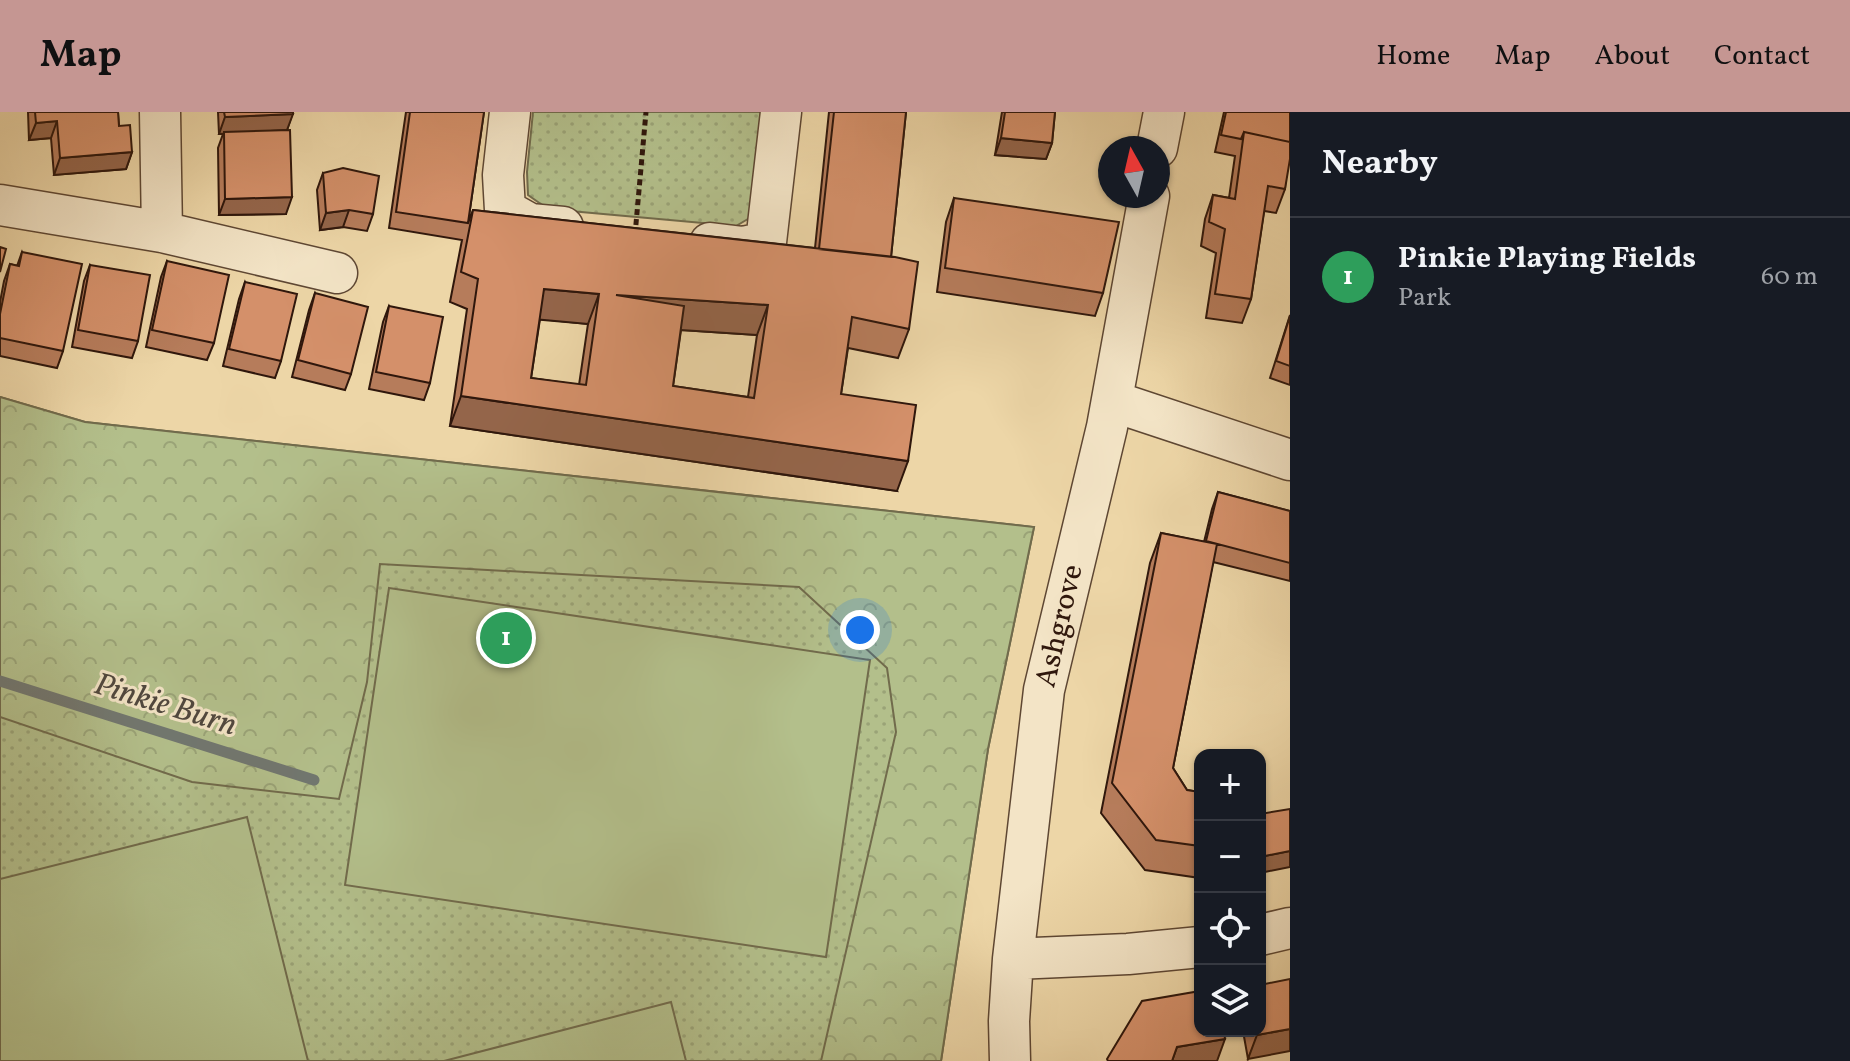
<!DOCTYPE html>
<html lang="en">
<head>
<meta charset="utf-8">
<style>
	body { margin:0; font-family:Vollkorn,serif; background:#20242c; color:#f1f3f6 }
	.controls { position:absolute; right:24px; bottom:24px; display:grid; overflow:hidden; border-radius:16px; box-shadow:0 2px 6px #0004 }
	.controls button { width:72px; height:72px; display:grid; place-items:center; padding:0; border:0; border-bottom:2px solid #363941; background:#171b24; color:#f1f3f6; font:40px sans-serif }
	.compass { position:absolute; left:1098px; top:24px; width:72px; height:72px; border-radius:50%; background:#171b24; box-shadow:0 2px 6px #0004; rotate:352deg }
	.you { position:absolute; left:860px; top:518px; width:28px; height:28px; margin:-20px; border:6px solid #fff; border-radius:50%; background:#1a73e8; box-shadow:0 0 0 12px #1a73e833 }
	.badge { display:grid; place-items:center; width:52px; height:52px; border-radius:50%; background:#c59692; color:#fff; font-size:26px; font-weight:700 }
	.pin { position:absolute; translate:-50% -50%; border:4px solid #fff; box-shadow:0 2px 8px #0006 }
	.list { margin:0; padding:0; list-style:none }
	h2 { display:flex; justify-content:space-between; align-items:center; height:104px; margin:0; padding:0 32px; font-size:34px }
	h2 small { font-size:26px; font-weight:400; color:#9ea1a6 }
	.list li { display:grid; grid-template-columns:52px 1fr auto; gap:24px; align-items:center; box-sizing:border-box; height:120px; padding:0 32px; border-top:2px solid #363941 }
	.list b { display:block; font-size:30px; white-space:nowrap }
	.list p { margin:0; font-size:26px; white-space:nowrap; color:#9ea1a6 }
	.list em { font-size:26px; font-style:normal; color:#9ea1a6 }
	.icon { flex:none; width:44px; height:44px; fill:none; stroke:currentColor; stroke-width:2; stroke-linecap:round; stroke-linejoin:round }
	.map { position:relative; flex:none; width:1290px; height:949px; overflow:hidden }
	header { display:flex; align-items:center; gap:48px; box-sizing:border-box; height:112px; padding:0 40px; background:#c59692; color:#111 }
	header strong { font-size:38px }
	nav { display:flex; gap:44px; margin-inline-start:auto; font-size:28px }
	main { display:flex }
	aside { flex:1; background:#171b24 }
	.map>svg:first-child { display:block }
</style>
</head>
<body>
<header>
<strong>Map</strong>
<nav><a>Home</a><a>Map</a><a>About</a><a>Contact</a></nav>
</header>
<main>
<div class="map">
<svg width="1290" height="949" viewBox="0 0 1290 949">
	<defs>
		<pattern id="grass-dots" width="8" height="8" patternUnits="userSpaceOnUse" patternTransform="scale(2)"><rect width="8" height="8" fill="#b3bf8b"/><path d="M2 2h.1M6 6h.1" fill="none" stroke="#9aa377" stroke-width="1.8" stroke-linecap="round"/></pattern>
		<pattern id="forest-crowns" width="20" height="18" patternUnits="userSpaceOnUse" patternTransform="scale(2)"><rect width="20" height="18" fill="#b3bf8b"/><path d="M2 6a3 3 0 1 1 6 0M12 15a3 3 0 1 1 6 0" fill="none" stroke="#9aa377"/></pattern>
	</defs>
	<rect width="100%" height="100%" fill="#edd6a7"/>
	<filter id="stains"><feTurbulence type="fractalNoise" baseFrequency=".0025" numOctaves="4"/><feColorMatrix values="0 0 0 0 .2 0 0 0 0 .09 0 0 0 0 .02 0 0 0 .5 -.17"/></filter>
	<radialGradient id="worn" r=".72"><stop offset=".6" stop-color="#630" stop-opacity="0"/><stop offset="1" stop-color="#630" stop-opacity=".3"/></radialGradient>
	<path fill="url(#grass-dots)" stroke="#716b4c" stroke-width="2" d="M533,0H765L753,104L736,114L548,97L528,83L527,60Z
		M0,285L85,310L1034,415L988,637L941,949H0Z"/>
	<path fill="url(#forest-crowns)" stroke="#716b4c" stroke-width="2" d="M0,285L85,310L1034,415L988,637L941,949H821L896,620L887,556L799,475L380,452L367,570L339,687L192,670L0,605Z"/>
	<path fill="#b3bf8b" stroke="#716b4c" stroke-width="2" d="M389,476L870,548L826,845L345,773Z
		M247,705L308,949H0V767Z
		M671,890L686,949H444Z"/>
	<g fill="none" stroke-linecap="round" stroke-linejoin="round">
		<path stroke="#717770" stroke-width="11" d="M0,569L314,668"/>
		<g stroke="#5e4733" stroke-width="43">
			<path id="minor" d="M160,0L162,120
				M510,0L503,63L505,98L530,112L563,115
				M1157,36L1164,0
				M0,93L162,120L337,161
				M710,131L743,135L766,130L781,0
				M1112,289L1290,348
				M1260,823L1290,816
				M1013,847L1128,842L1200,835
				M1010,949L1009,909L1013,847L1044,578L1107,315L1149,84"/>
		</g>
		<path stroke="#2f170c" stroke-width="5" stroke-dasharray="6 4" stroke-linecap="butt" d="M635,123L646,0"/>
		<use href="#minor" stroke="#f3e4c6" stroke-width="40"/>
	</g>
	<path fill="#b67c5b" stroke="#2f170c" stroke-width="2" fill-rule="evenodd" d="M28,0H118L119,14L132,40L126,57L54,63L51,26L29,28Z
		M218,0H293L287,18L286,102L219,103L218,36L223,22H219Z
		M406,0H484L468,111L473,98L815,136L829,0H906L891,145L909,217L898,246L848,236L841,282L897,379L450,314L467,197L450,190L462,128L389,116ZM540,207L588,212L579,273L531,266ZM681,218L757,223L748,285L673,274Z
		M1002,0H1055L1052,31L1046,47L995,43Z
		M1224,0H1290L1285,77L1276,101L1264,99L1251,187L1242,211L1206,206L1216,141L1201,134L1205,107L1213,83L1229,86L1235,44L1215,40Z
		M323,61L373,102L367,119L343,115L320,118L317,78Z
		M954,86L1103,181L1095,204L937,180L946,110Z
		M22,140L63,239L57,256L0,244V190L4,169L10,152L17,154Z
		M167,149L214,231L207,248L146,235L161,165Z
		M90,153L138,229L132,246L72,235L84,169Z
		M245,170L281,249L275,266L223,254L239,187Z
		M315,181L351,262L345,278L292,265L309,198Z
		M389,194L430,271L424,288L369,277L383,210Z
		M1290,203V273L1270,266Z
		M1218,380L1290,399V469L1213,450L1173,656L1187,678L1200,680V766L1145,758L1101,701L1150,451L1161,421L1204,430L1212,397Z
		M1243,919H1260L1248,947Z"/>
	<path fill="#94654a" stroke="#2f170c" stroke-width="2" d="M293,2L287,18L219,22L225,5Z
		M57,9L51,26L29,28L36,11Z
		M1001,26L1052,31L1046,47L995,43Z
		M132,40L126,57L54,63L60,46Z
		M292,85L286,102L219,103L225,87Z
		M349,98L343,115L320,118L326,101Z
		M544,177L599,182L588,212L533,207Z
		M616,183L768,193L757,223L605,213Z
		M461,284L908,349L897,379L450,314Z
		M1290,739V755L1260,761V745Z
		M1290,917V939L1248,947L1257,923Z
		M1225,927L1217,949H1172L1177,935Z"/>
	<path fill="#d4906a" stroke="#2f170c" stroke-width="2" fill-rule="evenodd" d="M35,0H118L119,14L130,13L132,40L60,46L57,9L36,11Z
		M224,0H293V2L225,5Z
		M410,0H484L468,111L396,100Z
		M834,0H906L891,145L819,137Z
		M1005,0H1055L1052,31L1001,26Z
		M1226,0H1290V30L1244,20L1241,27L1221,23Z
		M290,18L292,85L225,87L224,20Z
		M1244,20L1290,30V47L1285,77L1268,74L1251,187L1215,182L1225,117L1209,110L1213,83L1235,87Z
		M343,56L379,64L373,102L349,98L326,101L323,61Z
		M954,86L1119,110L1103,181L945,156Z
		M473,98L895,145L918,150L909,217L852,205L841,282L916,293L908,349L461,284L478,167L461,160ZM544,177L599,182L586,273L531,266ZM616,183L768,193L754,286L673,274L684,194Z
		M0,135L6,137L0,160Z
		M22,140L82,152L63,239L0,226V202L10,152L19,154Z
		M167,149L229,163L214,231L152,218Z
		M90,153L150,163L138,229L78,218Z
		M245,170L297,182L281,249L229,237Z
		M315,181L368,195L351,262L298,248Z
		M389,194L443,205L430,271L376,260Z
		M1290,204V254L1276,249Z
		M1218,380L1290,399V451L1206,429Z
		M1161,421L1217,432L1173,656L1187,678L1200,680V734L1156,728L1112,671Z
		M1290,697V739L1260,745V702Z
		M1290,867V917L1257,923L1256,919H1260V873Z
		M1200,879V919H1224L1225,927L1177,935L1172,949H1108L1107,947L1142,889Z"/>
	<g text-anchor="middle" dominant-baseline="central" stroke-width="6" stroke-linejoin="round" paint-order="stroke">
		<g font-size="30" fill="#2f170c" stroke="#f3e4c6">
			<text transform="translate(1060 514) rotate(-77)">Ashgrove</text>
		</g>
		<g font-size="32" font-style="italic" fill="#50473e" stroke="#f3e4c6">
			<text transform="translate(165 594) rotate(17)">Pinkie Burn</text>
		</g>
	</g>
	<rect width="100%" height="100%" filter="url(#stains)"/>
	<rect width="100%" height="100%" fill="url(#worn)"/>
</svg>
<div class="controls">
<button>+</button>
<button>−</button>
<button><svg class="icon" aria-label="locate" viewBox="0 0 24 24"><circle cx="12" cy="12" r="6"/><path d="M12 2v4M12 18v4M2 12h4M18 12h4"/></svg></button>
<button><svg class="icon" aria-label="layers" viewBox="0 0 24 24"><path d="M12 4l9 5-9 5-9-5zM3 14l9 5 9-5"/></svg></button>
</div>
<svg class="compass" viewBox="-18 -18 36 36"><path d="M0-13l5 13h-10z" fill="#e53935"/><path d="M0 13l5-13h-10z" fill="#9ea1a6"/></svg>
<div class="you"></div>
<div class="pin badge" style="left:506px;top:526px;background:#2e9e5b">1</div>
</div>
<aside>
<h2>Nearby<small></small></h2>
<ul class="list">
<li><span class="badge" style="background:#2e9e5b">1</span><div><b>Pinkie Playing Fields</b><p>Park</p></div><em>60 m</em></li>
</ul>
</aside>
</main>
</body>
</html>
